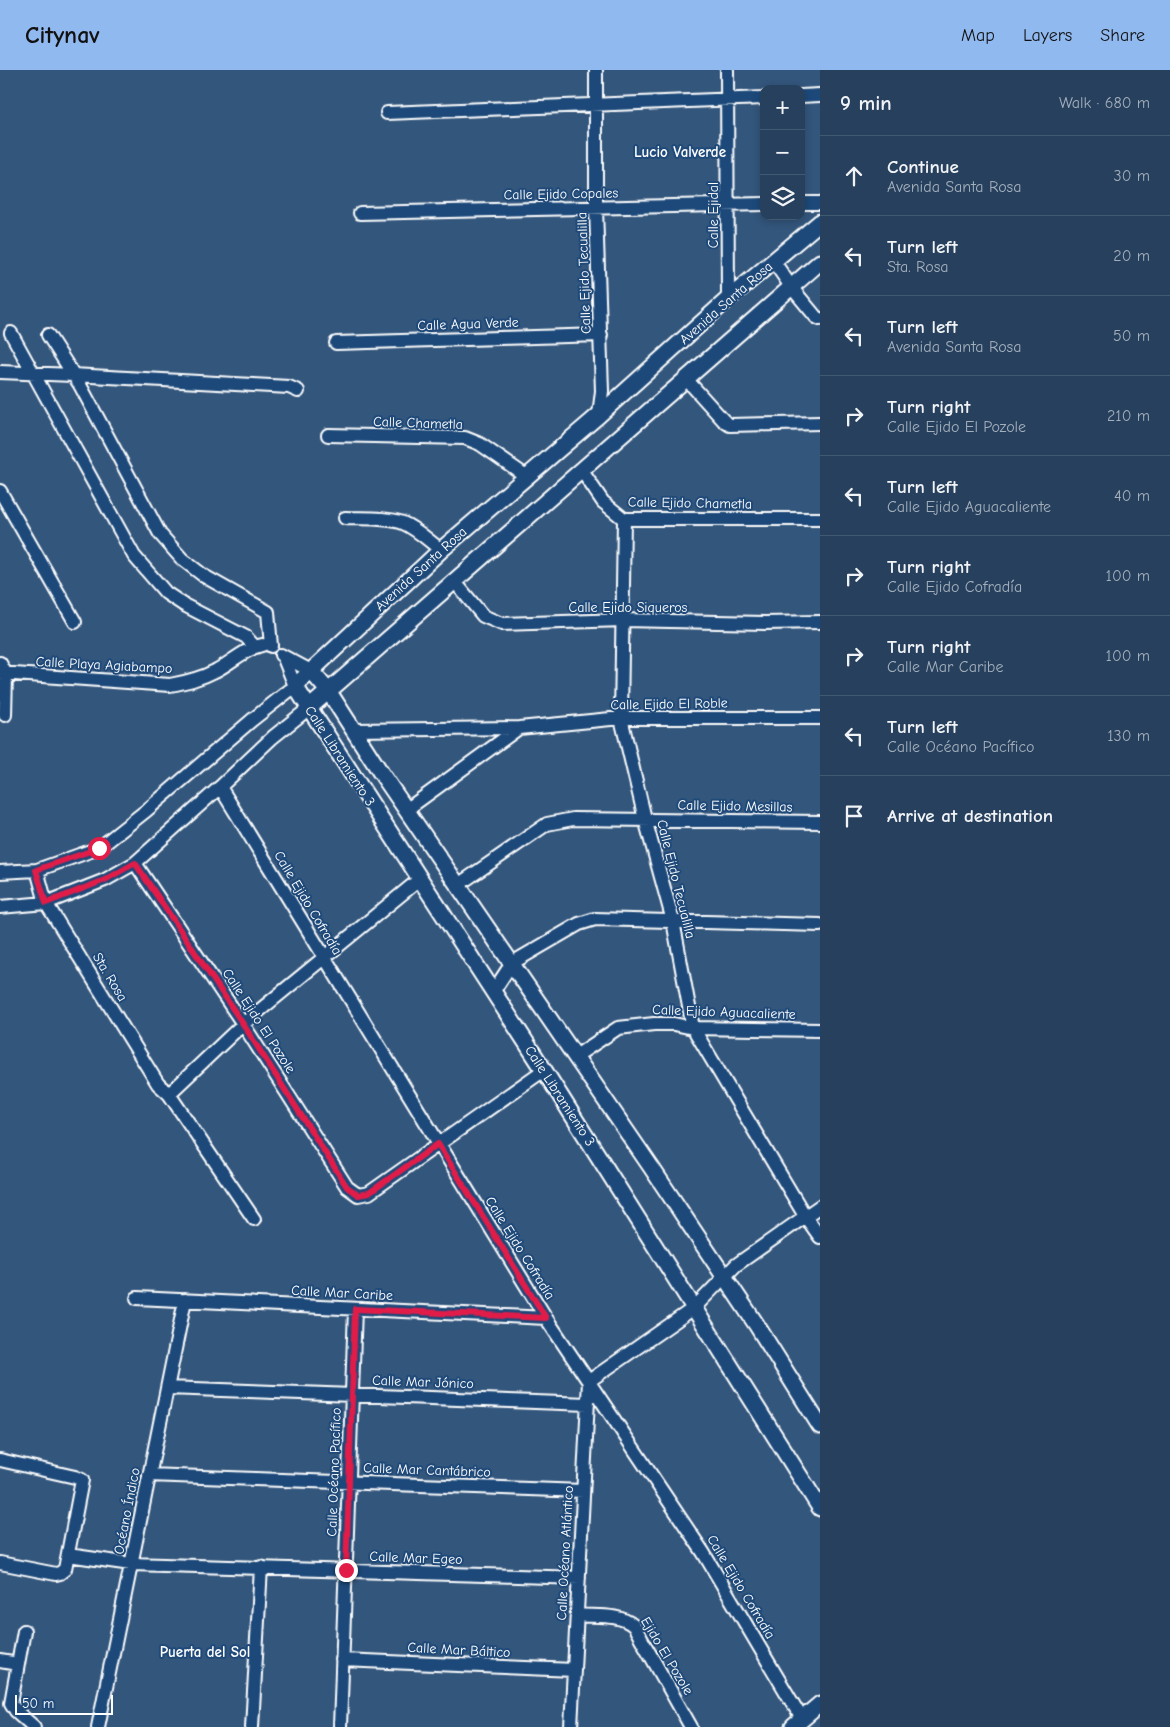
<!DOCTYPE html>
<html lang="en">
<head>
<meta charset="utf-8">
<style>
	body { margin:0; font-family:"Comic Neue",sans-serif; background:#324b66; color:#f1f3f6 }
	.controls { position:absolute; right:15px; top:15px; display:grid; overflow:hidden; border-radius:10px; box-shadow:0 2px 8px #0003 }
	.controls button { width:45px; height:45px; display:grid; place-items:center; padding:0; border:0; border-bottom:1px solid #425972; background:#26405d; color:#f1f3f6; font:25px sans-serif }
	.scale { position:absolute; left:15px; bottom:12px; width:98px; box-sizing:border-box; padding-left:5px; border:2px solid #fff; border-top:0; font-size:14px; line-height:18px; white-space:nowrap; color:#fff; -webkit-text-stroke:4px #1f4a7a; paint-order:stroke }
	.stop { position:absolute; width:15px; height:15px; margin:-11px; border:4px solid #e11d48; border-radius:50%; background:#fff }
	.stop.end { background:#e11d48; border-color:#fff; box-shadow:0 1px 5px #0008 }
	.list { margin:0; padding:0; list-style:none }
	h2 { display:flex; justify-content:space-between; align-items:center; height:65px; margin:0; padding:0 20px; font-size:21px }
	h2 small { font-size:16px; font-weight:400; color:#a4afbc }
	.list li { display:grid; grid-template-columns:32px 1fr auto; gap:15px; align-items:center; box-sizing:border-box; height:80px; padding:0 20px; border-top:1px solid #425972 }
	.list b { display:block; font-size:19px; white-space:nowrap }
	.list p { margin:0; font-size:16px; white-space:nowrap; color:#a4afbc }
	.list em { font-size:16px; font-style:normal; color:#a4afbc }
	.icon { flex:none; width:28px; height:28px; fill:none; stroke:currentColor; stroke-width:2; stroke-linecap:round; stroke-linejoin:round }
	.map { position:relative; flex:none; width:820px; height:1657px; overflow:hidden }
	header { display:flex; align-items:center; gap:30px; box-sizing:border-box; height:70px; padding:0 25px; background:#90b9f0; color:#111 }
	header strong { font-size:24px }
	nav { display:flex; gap:28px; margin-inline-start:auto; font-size:18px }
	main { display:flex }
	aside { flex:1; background:#26405d }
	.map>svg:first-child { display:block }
</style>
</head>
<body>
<header>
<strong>Citynav</strong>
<nav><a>Map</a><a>Layers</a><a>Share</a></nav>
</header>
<main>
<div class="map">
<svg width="820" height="1657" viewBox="0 0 820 1657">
	<rect width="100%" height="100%" fill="#33567c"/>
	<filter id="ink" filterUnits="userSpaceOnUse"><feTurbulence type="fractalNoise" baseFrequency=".02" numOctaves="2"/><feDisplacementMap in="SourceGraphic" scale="10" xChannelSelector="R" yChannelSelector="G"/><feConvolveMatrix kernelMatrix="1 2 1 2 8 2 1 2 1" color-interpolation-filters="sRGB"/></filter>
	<g filter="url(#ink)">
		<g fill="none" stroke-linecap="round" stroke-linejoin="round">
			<g stroke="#fff" stroke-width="16">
				<path id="minor" d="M596,0V138L602,321L599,345
					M727,0L728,229
					M801,26L820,25
					M387,43L764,28
					M801,133H820
					M360,143L764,134
					M774,192L792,218L816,247L820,249
					M11,263L134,486L166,523L184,535L246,567L255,577
					M48,265L80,315L160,464L182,489L204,506L268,542L271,576
					M336,273L601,265
					M0,302L73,305L289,317L298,321
					M687,310L724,351L730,355L820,353
					M328,365L465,368L480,374L526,406
					M582,401L603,432L624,449H820
					M0,421L75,552
					M345,448C363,449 385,447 403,453C417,459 429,471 441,480
					M624,449L621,648L645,749L673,851L693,958L805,1146L820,1167
					M455,512L483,546L502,554L623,550L765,553L820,552
					M281,585L311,601
					M0,593L6,604L5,645
					M0,603L170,615C186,612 200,609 215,601C231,593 244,579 262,575
					M354,660L519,658L621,648H820
					M220,717L546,1248L703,1482L802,1649
					M406,740L519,658
					M135,793L243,954L347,1117L358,1125L369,1123L544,1000
					M37,800L46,833L158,1014L169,1024L254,1149
					M0,802L37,800L99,778L147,740L252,650L295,616L283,586
					M458,815L547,754L573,749L820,752
					M0,837L46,833L105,810L135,793L220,717L273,667L308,639
					M493,922L512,893L579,854L595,849L820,855
					M576,986L618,958L654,954H674L693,958L820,960
					M169,1024L243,954L420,809
					M137,1228L546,1248
					M167,1318L588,1334
					M0,1390L75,1407L82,1410L65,1499L60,1503L56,1504L0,1493
					M149,1405L583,1421
					M68,1485L131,1494L579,1508
					M577,1545C594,1547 620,1543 634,1556L691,1657
					M24,1561L11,1633L16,1641L34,1657
					M342,1590L574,1600
					M0,1591L18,1594
					M98,1657L185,1230
					M252,1657L261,1497
					M340,1657L355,1239
					M571,1657L589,1311L694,1238L736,1195L820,1136"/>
			</g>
			<g stroke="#fff" stroke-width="19">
				<path id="tertiary" d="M820,152L728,229L599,345L441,480L295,616L544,1000L820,1438
					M311,601L329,622L381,703L651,1097L756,1254L820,1356
					M308,639L820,192
					M793,1657L820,1634"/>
			</g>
			<use href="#minor" stroke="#1f4a7a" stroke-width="12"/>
			<use href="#tertiary" stroke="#1f4a7a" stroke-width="15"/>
		</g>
	</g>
	<g fill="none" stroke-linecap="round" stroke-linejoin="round" filter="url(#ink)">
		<path stroke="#e11d48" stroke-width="6" d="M99,778L36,800L46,833L105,810L135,793L243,954L347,1117L358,1125L369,1123L438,1074L546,1248L355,1239L346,1500"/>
	</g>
	<g text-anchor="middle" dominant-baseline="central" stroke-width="4" stroke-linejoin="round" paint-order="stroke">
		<g font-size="14" fill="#fff" stroke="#1f4a7a">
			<text transform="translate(561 124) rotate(-1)">Calle Ejido Copales</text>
			<text transform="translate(713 145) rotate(-90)">Calle Ejidal</text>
			<text transform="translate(584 203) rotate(-92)">Calle Ejido Tecualilla</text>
			<text transform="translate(726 233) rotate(-41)">Avenida Santa Rosa</text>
			<text transform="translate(468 254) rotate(-2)">Calle Agua Verde</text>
			<text transform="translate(418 353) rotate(2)">Calle Chametla</text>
			<text transform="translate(690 433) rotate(1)">Calle Ejido Chametla</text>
			<text transform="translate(421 499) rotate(-42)">Avenida Santa Rosa</text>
			<text x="628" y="537">Calle Ejido Siqueros</text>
			<text transform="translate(104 595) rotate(3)">Calle Playa Agiabampo</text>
			<text transform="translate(669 634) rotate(-1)">Calle Ejido El Roble</text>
			<text transform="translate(340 686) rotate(57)">Calle Libramiento 3</text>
			<text transform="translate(735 736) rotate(1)">Calle Ejido Mesillas</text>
			<text transform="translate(676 809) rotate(76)">Calle Ejido Tecualilla</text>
			<text transform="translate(308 833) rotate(59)">Calle Ejido Cofradía</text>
			<text transform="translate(110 907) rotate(59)">Sta. Rosa</text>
			<text transform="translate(724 942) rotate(2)">Calle Ejido Aguacaliente</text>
			<text transform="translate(259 951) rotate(57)">Calle Ejido El Pozole</text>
			<text transform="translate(560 1026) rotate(57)">Calle Libramiento 3</text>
			<text transform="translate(520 1178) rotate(58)">Calle Ejido Cofradía</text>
			<text transform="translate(342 1223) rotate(3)">Calle Mar Caribe</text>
			<text transform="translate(423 1312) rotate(2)">Calle Mar Jónico</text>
			<text transform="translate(427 1400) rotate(2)">Calle Mar Cantábrico</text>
			<text transform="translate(334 1402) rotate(-88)">Calle Océano Pacífico</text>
			<text transform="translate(127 1441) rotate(-79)">Océano Índico</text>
			<text transform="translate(565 1483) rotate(-87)">Calle Océano Atlántico</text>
			<text transform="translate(416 1488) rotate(2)">Calle Mar Egeo</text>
			<text transform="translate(741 1517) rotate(59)">Calle Ejido Cofradía</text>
			<text transform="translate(459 1580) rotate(3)">Calle Mar Báltico</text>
			<text transform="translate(667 1586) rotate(59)">Ejido El Pozole</text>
		</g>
		<g font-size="15" font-weight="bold" fill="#fff" stroke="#1f4a7a">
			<text x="680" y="82">Lucio Valverde</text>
			<text x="205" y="1582">Puerta del Sol</text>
		</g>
	</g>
</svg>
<div class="controls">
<button>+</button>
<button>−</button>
<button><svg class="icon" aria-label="layers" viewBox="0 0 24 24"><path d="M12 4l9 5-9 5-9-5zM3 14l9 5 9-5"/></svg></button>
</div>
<div class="scale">50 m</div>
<div class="stop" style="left:99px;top:778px"></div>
<div class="stop end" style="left:346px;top:1500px"></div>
</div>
<aside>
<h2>9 min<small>Walk · 680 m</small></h2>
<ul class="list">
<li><svg class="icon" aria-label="ahead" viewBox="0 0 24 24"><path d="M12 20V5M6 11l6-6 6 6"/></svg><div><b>Continue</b><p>Avenida Santa Rosa</p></div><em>30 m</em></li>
<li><svg class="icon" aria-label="left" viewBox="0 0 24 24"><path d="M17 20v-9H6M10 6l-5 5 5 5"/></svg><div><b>Turn left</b><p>Sta. Rosa</p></div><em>20 m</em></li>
<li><svg class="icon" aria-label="left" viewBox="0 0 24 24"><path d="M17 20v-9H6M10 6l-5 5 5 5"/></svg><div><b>Turn left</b><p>Avenida Santa Rosa</p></div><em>50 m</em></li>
<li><svg class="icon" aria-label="right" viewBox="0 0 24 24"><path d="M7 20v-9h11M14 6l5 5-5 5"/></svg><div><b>Turn right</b><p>Calle Ejido El Pozole</p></div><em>210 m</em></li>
<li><svg class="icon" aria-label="left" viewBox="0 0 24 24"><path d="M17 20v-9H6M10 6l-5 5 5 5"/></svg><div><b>Turn left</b><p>Calle Ejido Aguacaliente</p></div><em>40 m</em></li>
<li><svg class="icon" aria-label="right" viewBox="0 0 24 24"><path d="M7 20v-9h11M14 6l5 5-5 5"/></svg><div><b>Turn right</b><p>Calle Ejido Cofradía</p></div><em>100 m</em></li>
<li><svg class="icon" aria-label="right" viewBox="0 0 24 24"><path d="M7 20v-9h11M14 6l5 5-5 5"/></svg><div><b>Turn right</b><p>Calle Mar Caribe</p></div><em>100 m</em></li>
<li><svg class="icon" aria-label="left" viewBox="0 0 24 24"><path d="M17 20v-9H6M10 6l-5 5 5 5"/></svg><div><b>Turn left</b><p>Calle Océano Pacífico</p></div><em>130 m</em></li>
<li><svg class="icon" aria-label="arrive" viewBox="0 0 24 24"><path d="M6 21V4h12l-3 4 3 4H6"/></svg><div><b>Arrive at destination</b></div></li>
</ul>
</aside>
</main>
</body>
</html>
